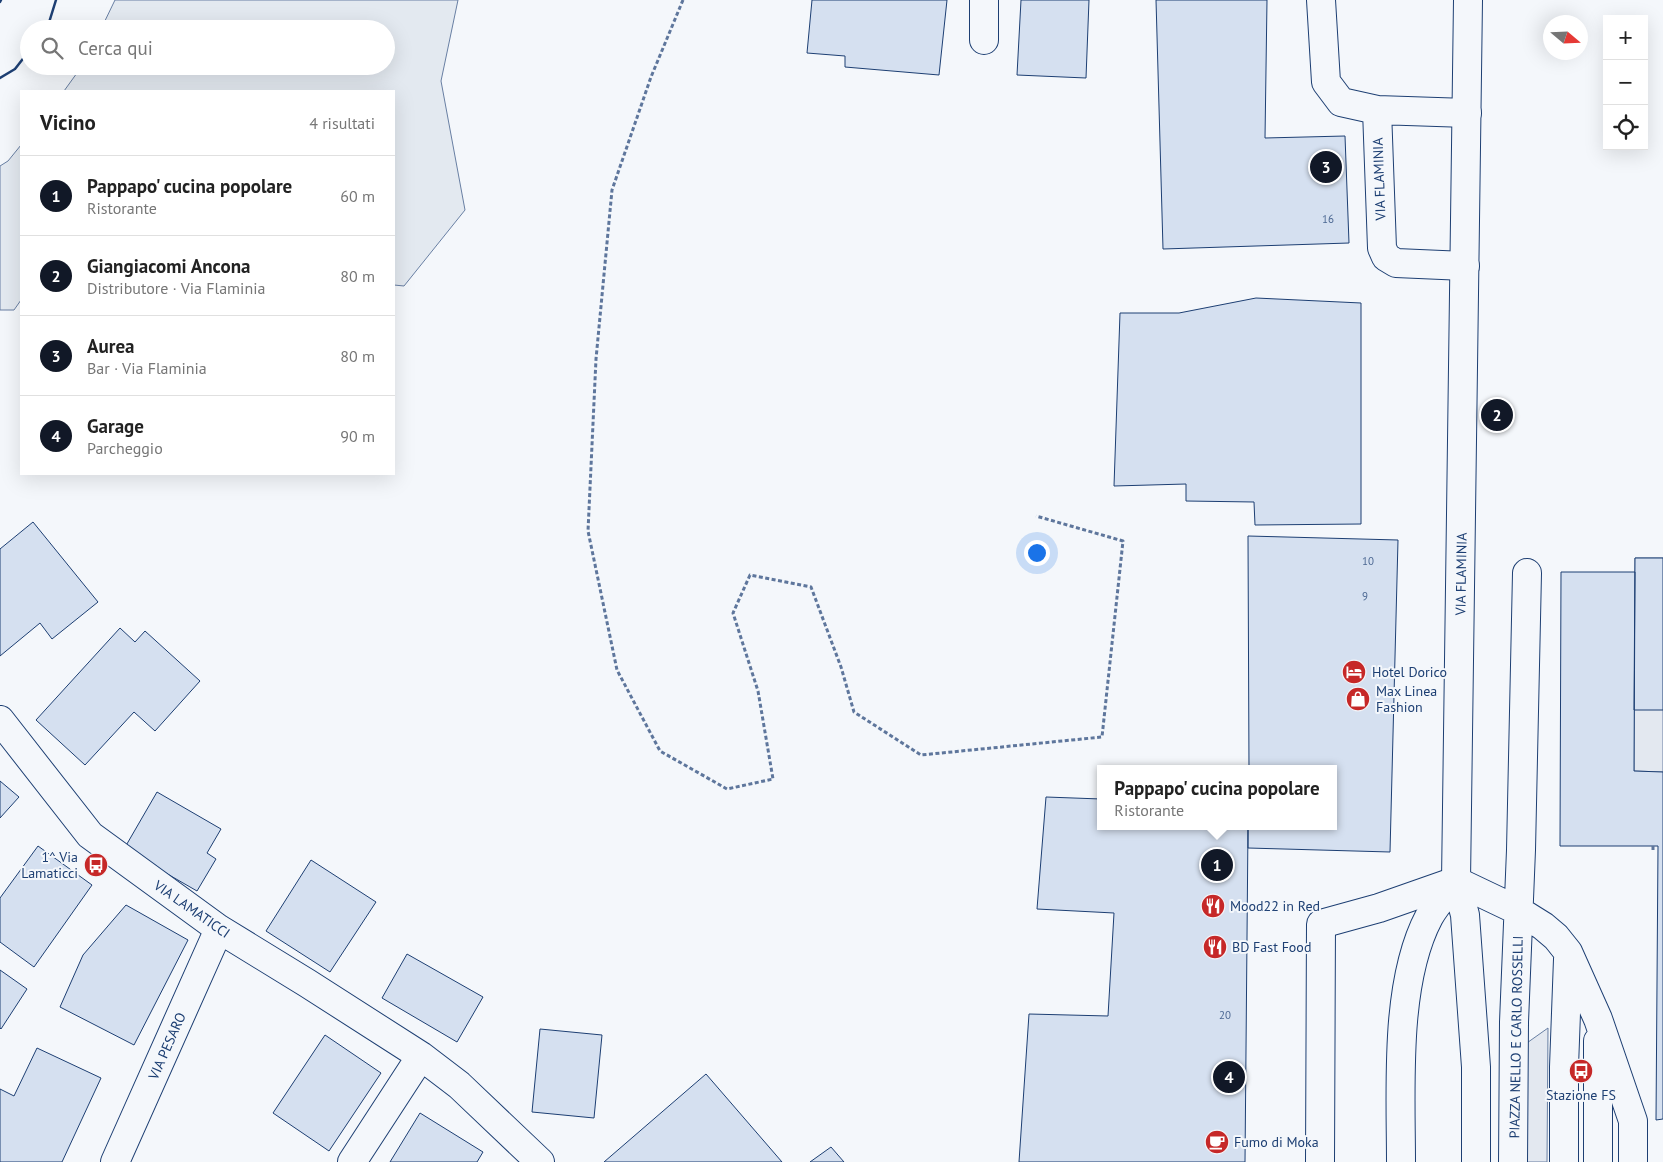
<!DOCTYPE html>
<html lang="it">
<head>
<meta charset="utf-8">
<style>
	body { margin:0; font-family:"PT Sans",sans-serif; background:#f2f2f2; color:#222 }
	.controls { position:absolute; right:15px; top:15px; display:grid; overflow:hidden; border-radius:0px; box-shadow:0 5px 20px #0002 }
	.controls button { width:45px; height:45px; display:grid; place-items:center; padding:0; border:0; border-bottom:1px solid #e0e0e0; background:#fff; color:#222; font:25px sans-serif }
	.compass { position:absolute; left:1543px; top:15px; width:45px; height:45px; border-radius:50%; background:#fff; box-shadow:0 5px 20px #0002; rotate:109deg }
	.you { position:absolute; left:1036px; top:552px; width:18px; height:18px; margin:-12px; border:4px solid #fff; border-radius:50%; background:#1a73e8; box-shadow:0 0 0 8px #1a73e833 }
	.badge { display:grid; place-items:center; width:32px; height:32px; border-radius:50%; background:#111827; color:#fff; font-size:16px; font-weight:700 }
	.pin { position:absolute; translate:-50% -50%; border:2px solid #fff; box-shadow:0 1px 5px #0006 }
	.popup { position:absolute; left:1097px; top:765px; width:240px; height:65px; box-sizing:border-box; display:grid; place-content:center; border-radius:0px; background:#fff; filter:drop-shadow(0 1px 4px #0005); font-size:16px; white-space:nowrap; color:#767676 }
	.popup b { font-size:19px; color:#222 }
	.popup::after { content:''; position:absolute; left:50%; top:100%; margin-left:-10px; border:10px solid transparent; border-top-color:#fff }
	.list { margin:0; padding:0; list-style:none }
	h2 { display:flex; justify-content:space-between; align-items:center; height:65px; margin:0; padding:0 20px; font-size:21px }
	h2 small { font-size:16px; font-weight:400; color:#767676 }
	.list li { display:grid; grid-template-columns:32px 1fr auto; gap:15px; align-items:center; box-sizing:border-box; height:80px; padding:0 20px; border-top:1px solid #e0e0e0 }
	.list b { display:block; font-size:19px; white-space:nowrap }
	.list p { margin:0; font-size:16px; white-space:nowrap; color:#767676 }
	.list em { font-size:16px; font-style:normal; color:#767676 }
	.icon { flex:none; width:28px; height:28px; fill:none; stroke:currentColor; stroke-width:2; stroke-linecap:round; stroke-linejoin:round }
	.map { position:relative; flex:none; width:1663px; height:1162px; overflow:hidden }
	.search { position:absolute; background:#fff; box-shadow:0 5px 20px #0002; left:20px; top:20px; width:375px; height:55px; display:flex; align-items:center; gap:12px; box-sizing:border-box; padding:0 18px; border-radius:28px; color:#767676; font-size:19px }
	.panel { position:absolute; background:#fff; box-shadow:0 5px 20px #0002; left:20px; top:90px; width:375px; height:385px; border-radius:0px }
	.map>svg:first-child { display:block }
</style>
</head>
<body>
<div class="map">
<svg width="1663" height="1162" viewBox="0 0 1663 1162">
	<rect width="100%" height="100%" fill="#f4f7fb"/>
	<path fill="#e3e9f0" stroke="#687fa3" d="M115,0H458L441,81L465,210L404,286L394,285V91H64L82,66H386V29H101Z
		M21,145V300L14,310H0V166L8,161Z"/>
	<path fill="#e3e8f0" stroke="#687fa3" d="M1635,558H1663V772L1634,771Z
		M1548,1028L1547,1162H1524V1045Z"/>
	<path fill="#d5e0f0" stroke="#1d3f73" d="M812,0H947L939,75L845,67V56L807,53Z
		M1021,0H1089L1086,78L1017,75Z
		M1156,0H1267L1265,138L1345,136L1349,243L1163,249Z
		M1256,298L1361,303V524L1255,525L1254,502L1186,501V484L1114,486L1120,313H1179Z
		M33,522L98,602L52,639L40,623L0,656V549Z
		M1248,536L1398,540L1390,852L1248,848V826H1333V769H1249Z
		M1635,558H1663V710H1634Z
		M1561,572H1635L1634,771L1663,772V1119L1656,1120L1658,846H1560Z
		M120,628L135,642L145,631L200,681L155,731L134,712L85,765L36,720Z
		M0,781L19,797L0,818Z
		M157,792L221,829L207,853L216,859L197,891L124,849Z
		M1046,797L1101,799V826H1248L1245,1162H1019L1029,1014L1108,1016L1114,913L1037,909Z
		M38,846L92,885L34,967L0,942V898Z
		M311,860L376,902L330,972L266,931Z
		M126,905L188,940L134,1045L60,1007L83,955Z
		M407,954L483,997L457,1042L382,998Z
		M0,970L27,989L1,1029L0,1028Z
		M540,1029L602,1035L594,1118L532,1112Z
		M325,1035L381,1073L329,1151L273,1113Z
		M37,1048L101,1078L62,1162H0V1089L14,1096Z
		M706,1074L782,1162H604Z
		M420,1113L483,1152L477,1162H390Z
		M831,1147L844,1162H810Z"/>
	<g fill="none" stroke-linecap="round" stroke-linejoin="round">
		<g stroke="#1d3f73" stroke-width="30">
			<path id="minor" d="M1321,0L1326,82L1341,102L1377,110L1467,113
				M984,40V0
				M1377,110L1382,248L1386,257L1396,263L1465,266
				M0,720L90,835L219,929L307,983L421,1056L459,1085L540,1162
				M115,1162L219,929
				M352,1162L421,1056
				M1320,1162L1321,924L1379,908L1456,881L1519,911L1543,926L1556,937L1568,952L1598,1019L1633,1121V1162
				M1513,1162L1514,1022L1521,850L1527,573
				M1564,1162V1067L1568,959
				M1598,1162V1041"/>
		</g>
		<g stroke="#1d3f73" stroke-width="30">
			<path id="major" d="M1468,0L1456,881L1465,915L1476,1067V1162
				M1401,1162C1401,1089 1394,983 1429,917C1436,904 1447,893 1456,881"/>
		</g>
		<path stroke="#5e769c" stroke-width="3" stroke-dasharray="4 2.5" stroke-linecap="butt" d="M683,0L651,77L612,190L596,359L588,531L617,670L660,751L727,789L773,779L758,691L733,613L750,575L811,587L841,667L854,712L921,755L1102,737L1123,541L1036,516
			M1653,846V852"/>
		<use href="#minor" stroke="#f4f7fb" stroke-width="28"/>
		<use href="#major" stroke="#f4f7fb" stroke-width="28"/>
		<path stroke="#1d3f73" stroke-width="2.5" d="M0,2L1,0
			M47,29L56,0
			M0,78L15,69L29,51"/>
	</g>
	<defs>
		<g id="hotel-disc" transform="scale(1.25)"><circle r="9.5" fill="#c62828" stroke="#f4f7fb"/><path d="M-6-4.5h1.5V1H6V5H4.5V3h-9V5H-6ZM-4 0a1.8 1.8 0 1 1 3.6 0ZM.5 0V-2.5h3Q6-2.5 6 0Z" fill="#fff"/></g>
		<g id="shop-disc" transform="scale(1.25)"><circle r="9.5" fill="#c62828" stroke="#f4f7fb"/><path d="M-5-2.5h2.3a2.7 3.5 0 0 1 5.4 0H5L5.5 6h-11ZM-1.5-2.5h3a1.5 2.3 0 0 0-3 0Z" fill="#fff"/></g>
		<g id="bus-disc" transform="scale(1.25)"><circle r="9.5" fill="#c62828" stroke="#f4f7fb"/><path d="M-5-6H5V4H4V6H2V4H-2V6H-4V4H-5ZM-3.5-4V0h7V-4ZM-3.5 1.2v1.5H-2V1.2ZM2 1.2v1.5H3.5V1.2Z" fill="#fff"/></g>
		<g id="restaurant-disc" transform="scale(1.25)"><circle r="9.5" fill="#c62828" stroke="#f4f7fb"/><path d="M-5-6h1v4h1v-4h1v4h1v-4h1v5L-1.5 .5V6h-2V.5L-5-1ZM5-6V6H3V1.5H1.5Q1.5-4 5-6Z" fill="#fff"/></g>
		<g id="cafe-disc" transform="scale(1.25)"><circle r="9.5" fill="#c62828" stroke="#f4f7fb"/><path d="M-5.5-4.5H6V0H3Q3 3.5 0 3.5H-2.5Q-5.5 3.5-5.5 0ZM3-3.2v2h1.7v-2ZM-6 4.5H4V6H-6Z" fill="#fff"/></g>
	</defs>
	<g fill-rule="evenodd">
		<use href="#hotel-disc" x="1354" y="672"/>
		<use href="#shop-disc" x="1358" y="699"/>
		<use href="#bus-disc" x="96" y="865"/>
		<use href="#restaurant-disc" x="1213" y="906"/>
		<use href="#restaurant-disc" x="1215" y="947"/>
		<use href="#bus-disc" x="1581" y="1071"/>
		<use href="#cafe-disc" x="1217" y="1142"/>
	</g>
	<g text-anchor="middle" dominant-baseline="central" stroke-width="4" stroke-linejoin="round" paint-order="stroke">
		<g font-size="11" fill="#4b6792">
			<text x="1328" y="219">16</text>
			<text x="1368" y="561">10</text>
			<text x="1365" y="596">9</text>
			<text x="1225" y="1015">20</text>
		</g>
		<g font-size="14" fill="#1d3f73" stroke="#f4f7fb">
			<text transform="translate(1379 179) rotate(-92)">VIA FLAMINIA</text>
			<text transform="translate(1461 574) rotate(-89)">VIA FLAMINIA</text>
			<text transform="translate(192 909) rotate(35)">VIA LAMATICCI</text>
			<text transform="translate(1516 1037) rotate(-89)">PIAZZA NELLO E CARLO ROSSELLI</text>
			<text transform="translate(167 1046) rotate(-66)">VIA PESARO</text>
		</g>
		<g font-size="14" fill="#1d3f73" stroke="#f4f7fb" text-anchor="start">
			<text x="1372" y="672">Hotel Dorico</text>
			<text x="1376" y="691">Max Linea<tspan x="1376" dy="16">Fashion</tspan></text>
			<text x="78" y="857" text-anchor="end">1^ Via<tspan x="78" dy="16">Lamaticci</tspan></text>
			<text x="1230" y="906">Mood22 in Red</text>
			<text x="1232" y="947">BD Fast Food</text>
			<text x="1581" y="1095" text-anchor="middle">Stazione FS</text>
			<text x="1234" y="1142">Fumo di Moka</text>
		</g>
	</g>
</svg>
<div class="controls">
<button>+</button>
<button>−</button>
<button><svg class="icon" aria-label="locate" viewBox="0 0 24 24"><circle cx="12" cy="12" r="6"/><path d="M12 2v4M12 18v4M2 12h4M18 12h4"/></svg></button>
</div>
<svg class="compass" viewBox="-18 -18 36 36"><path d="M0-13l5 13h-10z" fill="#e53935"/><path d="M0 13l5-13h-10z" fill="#767676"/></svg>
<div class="you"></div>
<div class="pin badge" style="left:1217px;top:865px">1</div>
<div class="popup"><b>Pappapo' cucina popolare</b>Ristorante</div>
<div class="pin badge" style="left:1497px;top:415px">2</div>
<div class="pin badge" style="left:1326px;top:167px">3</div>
<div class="pin badge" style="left:1229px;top:1077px">4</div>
<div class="search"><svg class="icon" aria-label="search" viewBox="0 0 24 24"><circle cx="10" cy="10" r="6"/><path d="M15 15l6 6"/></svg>Cerca qui</div>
<section class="panel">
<h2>Vicino<small>4 risultati</small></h2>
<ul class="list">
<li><span class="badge">1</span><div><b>Pappapo' cucina popolare</b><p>Ristorante</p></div><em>60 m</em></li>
<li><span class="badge">2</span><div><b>Giangiacomi Ancona</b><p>Distributore · Via Flaminia</p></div><em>80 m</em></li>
<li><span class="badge">3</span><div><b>Aurea</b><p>Bar · Via Flaminia</p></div><em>80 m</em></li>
<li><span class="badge">4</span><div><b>Garage</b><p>Parcheggio</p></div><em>90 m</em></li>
</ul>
</section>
</div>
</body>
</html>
